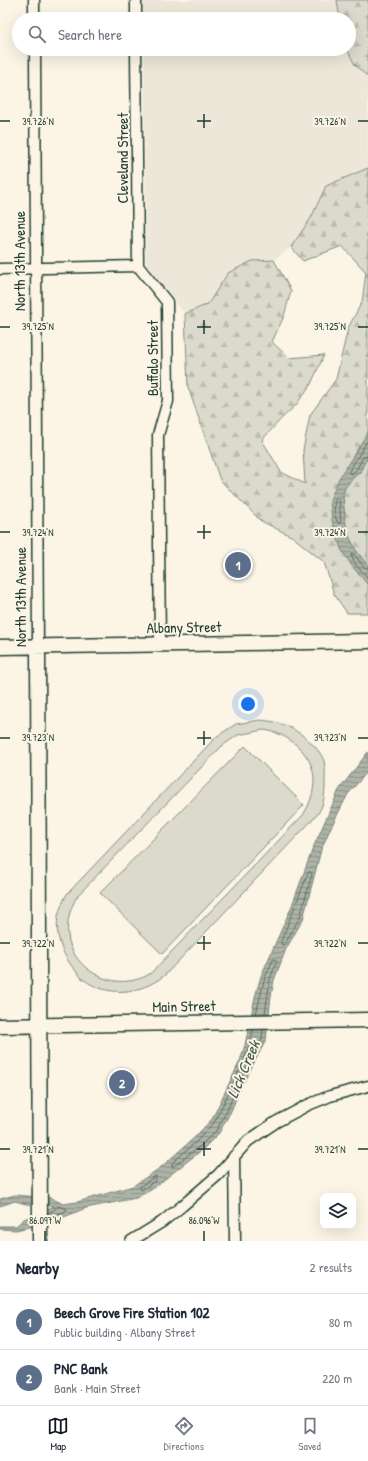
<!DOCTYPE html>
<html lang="en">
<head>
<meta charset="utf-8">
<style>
	body { margin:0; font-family:"Patrick Hand",sans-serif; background:#f2f2f3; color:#1f2937 }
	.controls { position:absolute; right:12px; bottom:12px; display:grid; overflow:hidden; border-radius:8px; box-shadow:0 4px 16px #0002 }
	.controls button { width:36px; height:36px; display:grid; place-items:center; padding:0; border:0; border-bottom:1px solid #e0e1e3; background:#fff; color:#1f2937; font:20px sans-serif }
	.you { position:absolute; left:248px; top:704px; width:14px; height:14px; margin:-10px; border:3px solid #fff; border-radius:50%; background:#1a73e8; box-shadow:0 0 0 6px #1a73e833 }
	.badge { display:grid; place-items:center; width:26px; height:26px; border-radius:50%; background:#111827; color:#fff; font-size:13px; font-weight:700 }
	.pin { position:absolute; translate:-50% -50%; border:2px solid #fff; box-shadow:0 1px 4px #0006 }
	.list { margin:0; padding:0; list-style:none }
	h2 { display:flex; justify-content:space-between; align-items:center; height:52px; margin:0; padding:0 16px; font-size:17px }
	h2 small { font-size:13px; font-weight:400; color:#747a83 }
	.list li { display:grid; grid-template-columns:26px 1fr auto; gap:12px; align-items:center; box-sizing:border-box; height:56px; padding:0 16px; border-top:1px solid #e0e1e3 }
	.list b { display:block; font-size:15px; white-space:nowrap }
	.list p { margin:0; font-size:13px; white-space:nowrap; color:#747a83 }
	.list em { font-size:13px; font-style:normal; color:#747a83 }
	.icon { flex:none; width:22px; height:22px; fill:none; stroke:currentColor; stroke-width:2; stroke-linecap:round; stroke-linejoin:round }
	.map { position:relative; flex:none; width:368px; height:1241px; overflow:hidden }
	.search { position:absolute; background:#fff; box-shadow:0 4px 16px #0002; left:12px; right:12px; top:12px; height:44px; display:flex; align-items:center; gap:10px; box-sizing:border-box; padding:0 14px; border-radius:22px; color:#747a83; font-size:15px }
	.sheet { height:164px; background:#fff }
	nav { display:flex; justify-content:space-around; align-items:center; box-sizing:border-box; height:56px; border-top:1px solid #e0e1e3; background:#fff; font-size:11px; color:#747a83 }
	nav a { display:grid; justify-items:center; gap:2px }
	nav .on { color:#111827 }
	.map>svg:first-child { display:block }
</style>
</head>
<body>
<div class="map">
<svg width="368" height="1241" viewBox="0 0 368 1241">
	<defs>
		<pattern id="forest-firs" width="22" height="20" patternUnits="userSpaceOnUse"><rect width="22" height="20" fill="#dcdacc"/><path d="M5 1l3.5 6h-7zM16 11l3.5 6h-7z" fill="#bcbcb0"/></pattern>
		<pattern id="water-rules" width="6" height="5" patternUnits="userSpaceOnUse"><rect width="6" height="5" fill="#aeb3a7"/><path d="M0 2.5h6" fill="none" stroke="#8d9389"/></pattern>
	</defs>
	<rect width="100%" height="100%" fill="#fcf5e5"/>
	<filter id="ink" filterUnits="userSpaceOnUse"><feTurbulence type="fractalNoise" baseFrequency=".025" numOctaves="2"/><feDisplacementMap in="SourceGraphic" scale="8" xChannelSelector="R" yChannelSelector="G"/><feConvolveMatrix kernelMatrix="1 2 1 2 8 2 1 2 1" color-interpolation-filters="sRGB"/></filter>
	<g filter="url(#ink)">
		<path fill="#ece7d8" d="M143,0H337L340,19H144Z
			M144,49H347L355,65L368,77V168L326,186L311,218L291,247L274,260L252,261L228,273L208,304L185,314L146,264Z"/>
		<path fill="url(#forest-firs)" stroke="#7e8c80" d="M337,0H368V77L355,65L347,49H349V19H340Z
			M368,168V613H347L334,594L324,562L293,537L261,521L220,480L188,387L185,314L208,304L228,273L252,261L274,260L291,291L284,316L272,342L289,358L324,355L311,384L296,405L281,419L262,440L281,472L305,484L303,450L310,415L336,379L348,328L362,302L366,272L342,246L303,261L291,247L311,218L326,186Z"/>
		<path fill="#dcdacc" stroke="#7e8c80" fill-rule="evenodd" d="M260,720C267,721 274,721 281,724C296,728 319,746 324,761C326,769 325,778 325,786C325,796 323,807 317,815L165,975C142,994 107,998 83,979C78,975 75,969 71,965C61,952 55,933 58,916C60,908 63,901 67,894L216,737L236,724ZM263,730C287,732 314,754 314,780C314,792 310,804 303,815L152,972C148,975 143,978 138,979C126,983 111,982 99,976C66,960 59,925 78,895L222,746L238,735Z
			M245,746L304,805L162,954L100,893Z"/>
		<path fill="url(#water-rules)" stroke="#758479" d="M368,432V456L360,472L351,480L345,488L343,495L345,520L349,536L356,550L368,566V585L352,566L341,549L332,520L330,500L338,480Z
			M368,752V771L348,794L330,829L321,850L303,919L286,949L274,980L271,996L266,1040L241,1087L231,1111L219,1133L203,1149L151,1190L136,1198L86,1208L52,1222L16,1230L0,1229V1226H16L24,1219L55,1206L26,1204L15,1201L0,1206V1199L15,1195L51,1198L63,1204L77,1202L133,1186L160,1168L194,1138L212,1119L240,1061L245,1045L255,997L261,976L291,908L313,848L339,790Z"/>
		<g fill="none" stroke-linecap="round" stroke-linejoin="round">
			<path stroke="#586c62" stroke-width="1" d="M368,440L349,471V473L352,474L357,469L363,457L368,456
				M337,497L339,499L341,522L339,524C334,519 332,502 337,497Z
				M368,568L364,567L354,554L351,555L355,564L368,578
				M309,872H311L312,874L300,917L285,944L282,945L281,942Z
				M256,1014L265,977L273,960L275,959L277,961L270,979L265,1014
				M253,1030L249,1047L243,1063L215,1121L197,1141L172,1163V1166H174L200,1146L216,1131L228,1109L237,1085L262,1039L263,1030
				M156,1176V1180L142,1190L140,1189V1187Z
				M48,1213L54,1210L58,1206L67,1209L66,1211L48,1218"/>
			<g stroke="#1f3d34" stroke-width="13">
				<path id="street" d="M34,0V19
					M136,0V19
					M35,49L38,646
					M136,49L138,266
					M138,266L167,302L168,401L158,435L160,644
					M0,269L138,266
					M234,1156L235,1241
					M131,1241L162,1222L182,1206L218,1175L248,1141L276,1122L308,1105L330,1096L368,1086"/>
			</g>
			<g stroke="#1f3d34" stroke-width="17">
				<path id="secondary" d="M38,646L40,1241
					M0,647L368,641
					M0,1026L368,1020"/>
			</g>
			<use href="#street" stroke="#fcf5e5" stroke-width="10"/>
			<use href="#secondary" stroke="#fcf5e5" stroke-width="14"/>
		</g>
	</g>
	<path fill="none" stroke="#1f3d34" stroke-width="1.5" d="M204,114V128M0,121H10M197,121H211M358,121H368M204,320V334M0,327H10M197,327H211M358,327H368M204,525V539M0,532H10M197,532H211M358,532H368M204,731V745M0,738H10M197,738H211M358,738H368M204,936V950M0,943H10M197,943H211M358,943H368M204,1142V1156M0,1149H10M197,1149H211M358,1149H368M45,1231V1241M204,1231V1241"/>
	<g text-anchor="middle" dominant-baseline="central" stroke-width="4" stroke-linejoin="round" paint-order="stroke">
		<g font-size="15" fill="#1f3d34" stroke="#fcf5e5">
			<text transform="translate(122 158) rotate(-90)">Cleveland Street</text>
			<text transform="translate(19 261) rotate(-90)">North 13th Avenue</text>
			<text transform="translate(152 358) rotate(-90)">Buffalo Street</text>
			<text transform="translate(20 597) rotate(-90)">North 13th Avenue</text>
			<text transform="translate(184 627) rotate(-1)">Albany Street</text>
			<text transform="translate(184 1006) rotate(-1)">Main Street</text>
		</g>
		<g font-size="16" font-style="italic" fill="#435a51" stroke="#fcf5e5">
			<text transform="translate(243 1069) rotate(-67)">Lick Creek</text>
		</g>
	</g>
	<g font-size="10" text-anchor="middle" fill="#1f3d34" stroke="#fcf5e5" stroke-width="4" stroke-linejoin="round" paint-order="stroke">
		<text x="38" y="125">39.726°N</text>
		<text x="330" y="125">39.726°N</text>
		<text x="38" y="330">39.725°N</text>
		<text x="330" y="330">39.725°N</text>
		<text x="38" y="536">39.724°N</text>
		<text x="330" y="536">39.724°N</text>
		<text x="38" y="741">39.723°N</text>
		<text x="330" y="741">39.723°N</text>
		<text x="38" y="947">39.722°N</text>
		<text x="330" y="947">39.722°N</text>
		<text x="38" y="1153">39.721°N</text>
		<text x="330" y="1153">39.721°N</text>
		<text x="45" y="1224">86.097°W</text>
		<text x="204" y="1224">86.096°W</text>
	</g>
</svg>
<div class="controls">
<button><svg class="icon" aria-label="layers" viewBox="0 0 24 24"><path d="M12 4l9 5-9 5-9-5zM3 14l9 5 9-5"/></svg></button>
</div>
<div class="you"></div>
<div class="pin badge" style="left:238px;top:565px;background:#5c6f8a">1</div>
<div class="pin badge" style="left:122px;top:1083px;background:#5c6f8a">2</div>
<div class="search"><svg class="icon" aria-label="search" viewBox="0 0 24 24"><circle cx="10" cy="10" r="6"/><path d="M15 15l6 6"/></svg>Search here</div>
</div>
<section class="sheet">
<h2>Nearby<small>2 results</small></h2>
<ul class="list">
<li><span class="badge" style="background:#5c6f8a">1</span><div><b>Beech Grove Fire Station 102</b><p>Public building · Albany Street</p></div><em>80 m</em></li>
<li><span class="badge" style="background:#5c6f8a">2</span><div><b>PNC Bank</b><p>Bank · Main Street</p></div><em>220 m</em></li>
</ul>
</section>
<nav>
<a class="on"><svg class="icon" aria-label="map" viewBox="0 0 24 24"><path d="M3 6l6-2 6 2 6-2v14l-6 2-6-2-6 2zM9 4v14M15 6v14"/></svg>Map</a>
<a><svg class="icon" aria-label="directions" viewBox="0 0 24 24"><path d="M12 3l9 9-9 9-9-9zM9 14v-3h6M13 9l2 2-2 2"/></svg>Directions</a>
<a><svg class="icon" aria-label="saved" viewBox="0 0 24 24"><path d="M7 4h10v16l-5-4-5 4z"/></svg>Saved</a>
</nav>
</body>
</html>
